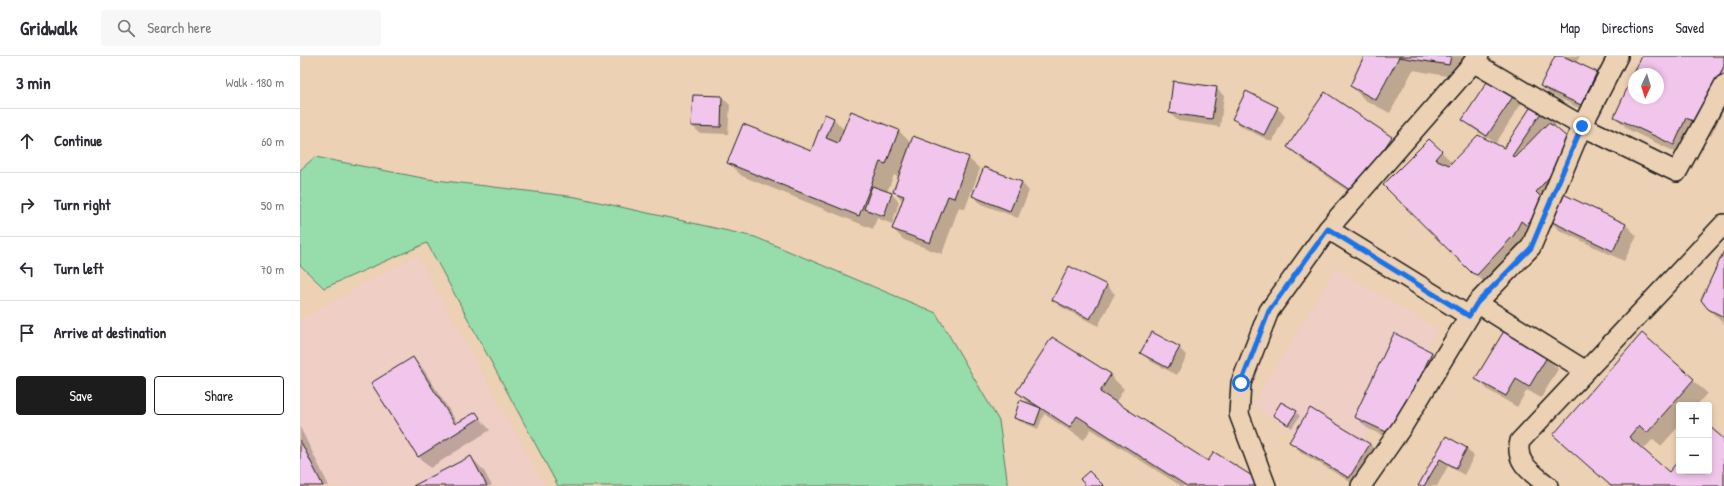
<!DOCTYPE html>
<html lang="en">
<head>
<meta charset="utf-8">
<style>
	body { margin:0; font-family:"Patrick Hand",sans-serif; background:#f7f7f7; color:#2b2b33 }
	.controls { position:absolute; right:12px; bottom:12px; display:grid; overflow:hidden; border-radius:4px; box-shadow:0 2px 6px #0003 }
	.controls button { width:36px; height:36px; display:grid; place-items:center; padding:0; border:0; border-bottom:1px solid #e1e1e2; background:#fff; color:#2b2b33; font:20px sans-serif }
	.compass { position:absolute; left:1328px; top:12px; width:36px; height:36px; border-radius:50%; background:#fff; box-shadow:0 2px 6px #0003; rotate:184deg }
	.stop { position:absolute; width:12px; height:12px; margin:-9px; border:3px solid #1a73e8; border-radius:50%; background:#fff }
	.stop.end { background:#1a73e8; border-color:#fff; box-shadow:0 1px 4px #0008 }
	.list { margin:0; padding:0; list-style:none }
	h2 { display:flex; justify-content:space-between; align-items:center; height:52px; margin:0; padding:0 16px; font-size:17px }
	h2 small { font-size:13px; font-weight:400; color:#7c7c81 }
	.list li { display:grid; grid-template-columns:26px 1fr auto; gap:12px; align-items:center; box-sizing:border-box; height:64px; padding:0 16px; border-top:1px solid #e1e1e2 }
	.list b { display:block; font-size:15px; white-space:nowrap }
	.list em { font-size:13px; font-style:normal; color:#7c7c81 }
	.actions { display:flex; gap:8px; padding:12px 16px }
	.actions a { flex:1; padding:9px 0; border:1px solid #1c1c1c; border-radius:4px; text-align:center; font-size:14px; color:#1c1c1c }
	.actions .main { background:#1c1c1c; color:#fff }
	.icon { flex:none; width:22px; height:22px; fill:none; stroke:currentColor; stroke-width:2; stroke-linecap:round; stroke-linejoin:round }
	.map { position:relative; flex:none; width:1424px; height:430px; overflow:hidden }
	header { display:flex; align-items:center; gap:24px; box-sizing:border-box; height:56px; padding:0 20px; background:#fff; border-bottom:1px solid #e1e1e2 }
	header strong { font-size:19px }
	nav { display:flex; gap:22px; margin-inline-start:auto; font-size:14px }
	.search { width:280px; height:36px; background:#f7f7f7; display:flex; align-items:center; gap:10px; box-sizing:border-box; padding:0 14px; border-radius:4px; color:#7c7c81; font-size:15px }
	main { display:flex }
	aside { flex:1; background:#fff }
	.map>svg:first-child { display:block }
</style>
</head>
<body>
<header>
<strong>Gridwalk</strong>
<div class="search"><svg class="icon" aria-label="search" viewBox="0 0 24 24"><circle cx="10" cy="10" r="6"/><path d="M15 15l6 6"/></svg>Search here</div>
<nav><a>Map</a><a>Directions</a><a>Saved</a></nav>
</header>
<main>
<aside>
<h2>3 min<small>Walk · 180 m</small></h2>
<ul class="list">
<li><svg class="icon" aria-label="ahead" viewBox="0 0 24 24"><path d="M12 20V5M6 11l6-6 6 6"/></svg><div><b>Continue</b></div><em>60 m</em></li>
<li><svg class="icon" aria-label="right" viewBox="0 0 24 24"><path d="M7 20v-9h11M14 6l5 5-5 5"/></svg><div><b>Turn right</b></div><em>50 m</em></li>
<li><svg class="icon" aria-label="left" viewBox="0 0 24 24"><path d="M17 20v-9H6M10 6l-5 5 5 5"/></svg><div><b>Turn left</b></div><em>70 m</em></li>
<li><svg class="icon" aria-label="arrive" viewBox="0 0 24 24"><path d="M6 21V4h12l-3 4 3 4H6"/></svg><div><b>Arrive at destination</b></div></li>
</ul>
<div class="actions"><a class="main">Save</a><a>Share</a></div>
</aside>
<div class="map">
<svg width="1424" height="430" viewBox="0 0 1424 430">
	<rect width="100%" height="100%" fill="#edd1b4"/>
	<filter id="ink" filterUnits="userSpaceOnUse"><feTurbulence type="fractalNoise" baseFrequency=".025" numOctaves="2"/><feDisplacementMap in="SourceGraphic" scale="8" xChannelSelector="R" yChannelSelector="G"/><feConvolveMatrix kernelMatrix="1 2 1 2 8 2 1 2 1" color-interpolation-filters="sRGB"/></filter>
	<g filter="url(#ink)">
		<path fill="#eecec5" d="M118,199L245,430H0V264Z
			M1036,213L1139,274L1046,408L952,349Z"/>
		<path fill="#96ddab" stroke="#597c64" d="M15,101L128,123L276,141L455,181L636,257L699,365L708,430H258L127,187L24,232L0,209V114Z"/>
		<path fill="#0003" d="M1065,0H1190L1188,4L1163,23L1113,14L1090,57L1065,44L1051,30Z
			M1256,0H1280L1276,7L1296,17L1304,25L1289,57L1250,38L1242,30Z
			M1343,0H1424V53L1411,80L1400,75L1388,102L1329,74L1315,61L1334,19V42H1358V18H1335Z
			M1191,21L1223,45L1196,87L1172,72L1164,64Z
			M916,32L924,40L920,71L878,65L870,57Z
			M422,41L430,49L428,78L400,77L392,70Z
			M977,52L985,60L972,86L942,71L934,63Z
			M1242,55L1256,68L1254,71L1282,98L1265,133L1261,138L1326,169L1337,180L1324,205L1259,174L1253,168L1188,230L1098,143L1129,84L1153,107L1204,93Z
			M534,63L544,74L599,75L612,88L668,102L680,113L665,153L659,151L642,198L604,184L593,173L603,145L594,135L599,121L594,119L587,136L592,138L599,146L592,168L577,162L573,173L442,120L428,107L511,96Z
			M1091,82L1102,93L1065,147L1000,102L989,91Z
			M722,127L729,135L718,162L681,148L673,140Z
			M1424,197V268L1408,253Z
			M770,211L807,230L815,238L798,270L761,251L753,244Z
			M1204,276L1247,302L1258,313L1241,342L1227,334L1217,351L1188,334L1177,322Z
			M1094,279L1132,296L1143,308L1104,390L1067,372L1056,361Z
			M1342,279L1407,337L1397,349H1379V370L1361,390L1353,383L1343,394L1369,417L1379,406V415H1409V372L1424,384V430H1311L1254,379Z
			M879,292L887,300L877,319L850,305L842,297Z
			M113,302L124,314L158,368L175,357L190,374L130,412L118,400Z
			M810,319L824,333L815,347L909,407L966,430H881L791,373L784,384L744,358L738,373L719,365L715,361L730,349L717,336Z
			M996,356L1000,360L992,372L974,359Z
			M0,371L29,430H0Z
			M1146,381L1166,392L1174,400L1164,419L1148,410L1137,430H1119Z
			M991,386L1070,388L1081,400L1057,430L1002,397Z
			M171,401L184,415L192,430H116Z"/>
		<path fill="#f2c6ec" stroke="#1c1c1c" fill-rule="evenodd" d="M1064,0H1151L1149,9L1099,1L1076,44L1050,30Z
			M1255,0H1263L1297,16L1281,49L1240,30Z
			M1342,0H1424V10L1398,67L1386,62L1374,89L1314,61ZM1334,18H1358V42H1334Z
			M1191,20L1216,36L1187,80L1162,64Z
			M873,25L917,31L912,63L869,57Z
			M946,35L978,51L964,79L932,63Z
			M1025,36L1092,81L1054,137L987,91Z
			M393,39L422,40L421,71L391,70Z
			M1232,49L1243,54L1212,100L1215,101L1248,67L1254,70L1269,83L1251,119L1236,136L1247,147L1226,169L1221,165L1214,179L1177,219L1172,217L1083,129L1129,83L1142,95L1135,103L1149,109L1178,79L1204,92Z
			M551,55L599,74L586,108L580,106L559,160L427,107L443,68L511,95L525,58L534,62L526,82L538,87Z
			M613,80L669,101L654,142L648,140L630,187L592,173L604,140L593,136Z
			M684,111L722,126L710,155L672,140Z
			M572,130L592,137L584,160L564,153Z
			M1259,136L1326,168L1313,195L1246,163Z
			M1424,195V261L1408,253L1401,244Z
			M769,210L807,229L790,263L752,244Z
			M1204,275L1247,301L1229,331L1216,323L1206,340L1175,323Z
			M852,276L880,291L868,312L840,297Z
			M1094,277L1132,296L1093,379L1054,361Z
			M1342,277L1394,323L1347,377L1339,369L1329,381L1369,416L1379,404V415H1409V370L1424,383V430H1311L1253,379Z
			M752,281L811,318L800,336L908,405L914,396L968,430H887L777,360L770,371L716,336Z
			M113,301L155,368L176,356L180,362L118,401L71,327Z
			M720,344L741,352L735,369L714,362Z
			M981,346L997,355L988,369L973,359Z
			M1010,352L1070,388L1049,422L989,386Z
			M1146,380L1167,392L1156,412L1140,403L1124,430H1118Z
			M0,384L23,430H0Z
			M171,400L187,430H113Z
			M789,415L804,430H786L780,423Z"/>
		<g fill="none" stroke-linecap="round" stroke-linejoin="round">
			<g stroke="#1c1c1c" stroke-width="22">
				<path id="minor" d="M1173,6L1282,70L1377,116L1424,29
					M1028,173L1169,260
					M1177,247L1286,315
					M966,430L939,358L941,327L969,255L1028,173L1179,0
					M1061,430L1102,371L1177,247L1231,191L1282,70L1318,0
					M1248,430C1233,417 1214,407 1220,385L1424,168"/>
			</g>
			<use href="#minor" stroke="#edd1b4" stroke-width="19"/>
		</g>
	</g>
	<g fill="none" stroke-linecap="round" stroke-linejoin="round" filter="url(#ink)">
		<path stroke="#1a73e8" stroke-width="5" d="M941,327L969,255L1028,173L1169,260L1177,247L1231,192L1282,70"/>
	</g>
</svg>
<div class="controls">
<button>+</button>
<button>−</button>
</div>
<svg class="compass" viewBox="-18 -18 36 36"><path d="M0-13l5 13h-10z" fill="#e53935"/><path d="M0 13l5-13h-10z" fill="#7c7c81"/></svg>
<div class="stop" style="left:941px;top:327px"></div>
<div class="stop end" style="left:1282px;top:70px"></div>
</div>
</main>
</body>
</html>
